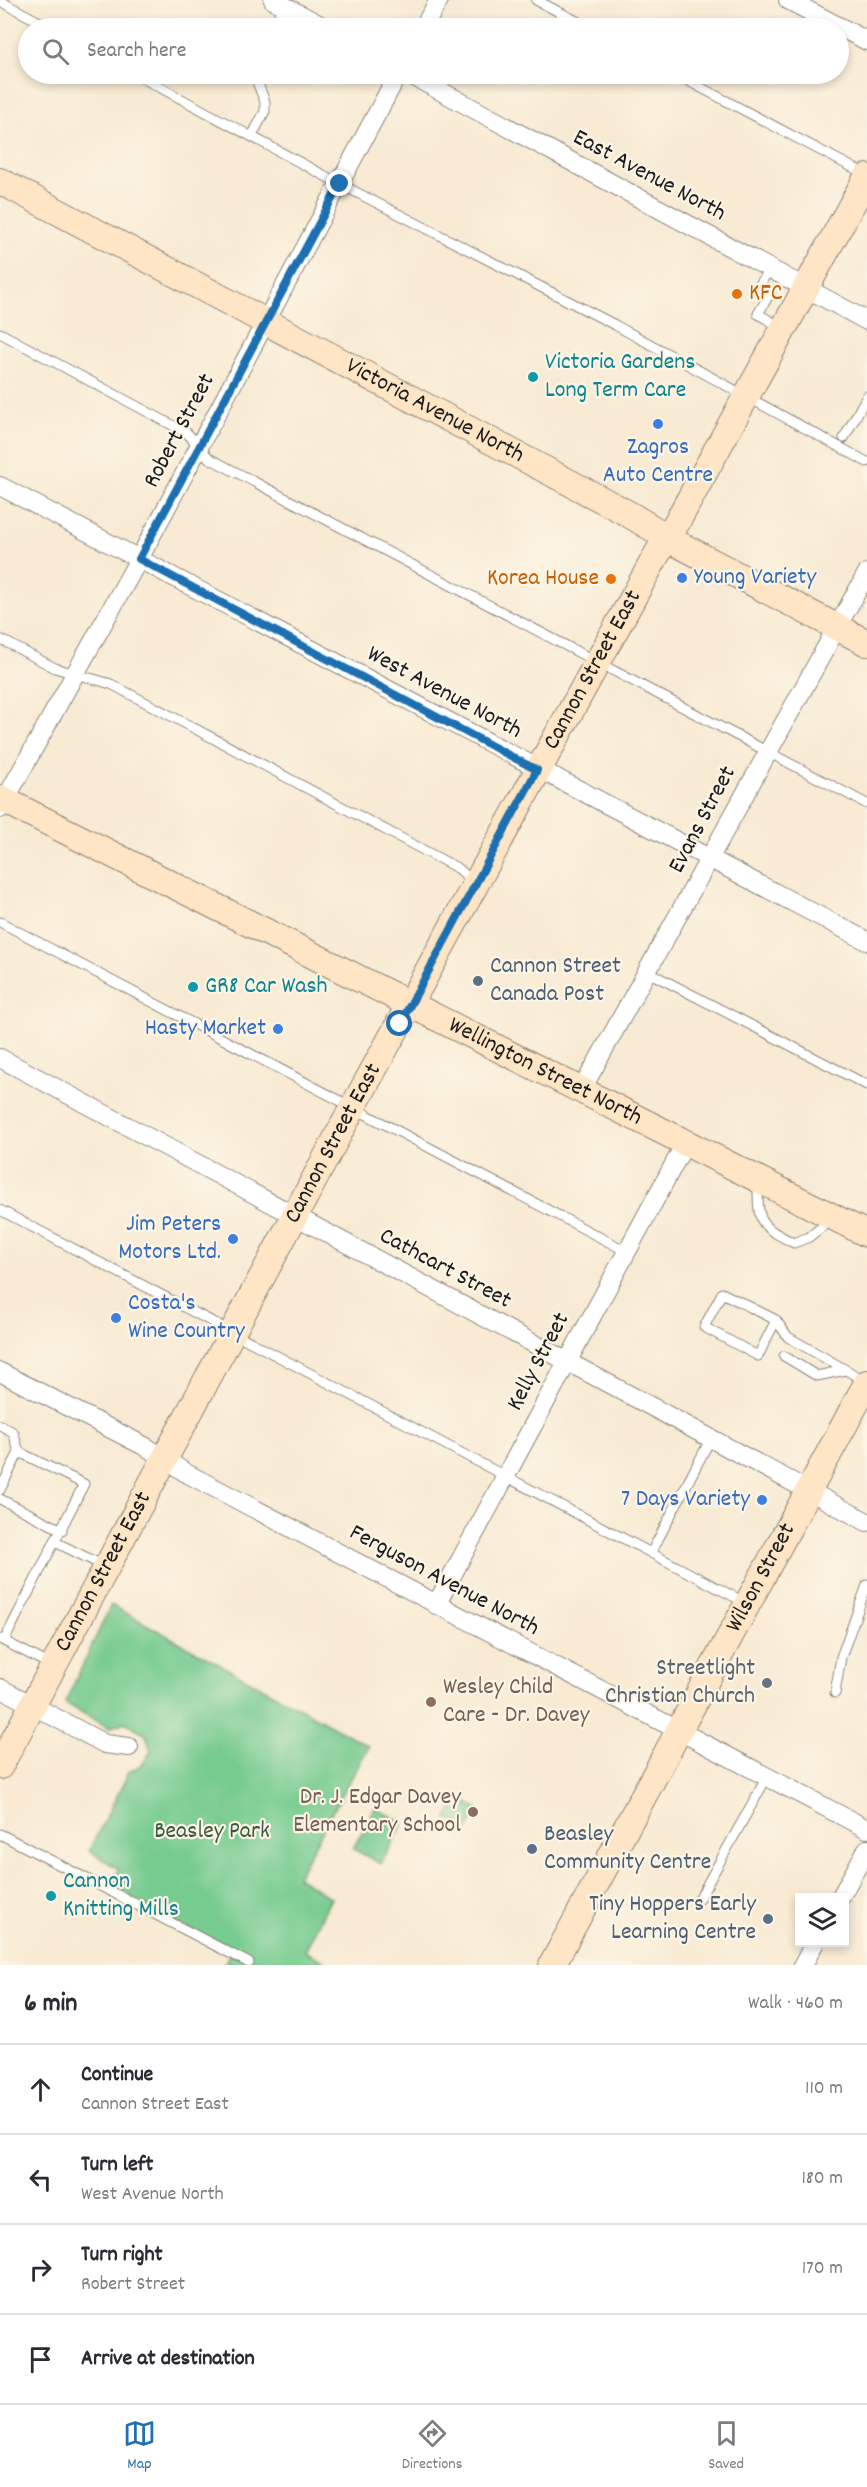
<!DOCTYPE html>
<html lang="en">
<head>
<meta charset="utf-8">
<style>
	body { margin:0; font-family:Dekko,sans-serif; background:#f2f2f3; color:#2b2b33 }
	.controls { position:absolute; right:18px; bottom:18px; display:grid; overflow:hidden; border-radius:0px; box-shadow:0 3px 9px #0003 }
	.controls button { width:54px; height:54px; display:grid; place-items:center; padding:0; border:0; border-bottom:2px solid #e1e1e2; background:#fff; color:#2b2b33; font:30px sans-serif }
	.stop { position:absolute; width:18px; height:18px; margin:-14px; border:4px solid #1f6fb2; border-radius:50%; background:#fff }
	.stop.end { background:#1f6fb2; border-color:#fff; box-shadow:0 2px 6px #0008 }
	.list { margin:0; padding:0; list-style:none }
	h2 { display:flex; justify-content:space-between; align-items:center; height:78px; margin:0; padding:0 24px; font-size:26px }
	h2 small { font-size:20px; font-weight:400; color:#7c7c81 }
	.list li { display:grid; grid-template-columns:39px 1fr auto; gap:18px; align-items:center; box-sizing:border-box; height:90px; padding:0 24px; border-top:2px solid #e1e1e2 }
	.list b { display:block; font-size:22px; white-space:nowrap }
	.list p { margin:0; font-size:20px; white-space:nowrap; color:#7c7c81 }
	.list em { font-size:20px; font-style:normal; color:#7c7c81 }
	.icon { flex:none; width:33px; height:33px; fill:none; stroke:currentColor; stroke-width:2; stroke-linecap:round; stroke-linejoin:round }
	.map { position:relative; flex:none; width:867px; height:1965px; overflow:hidden }
	.search { position:absolute; background:#fff; box-shadow:0 3px 9px #0003; left:18px; right:18px; top:18px; height:66px; display:flex; align-items:center; gap:15px; box-sizing:border-box; padding:0 21px; border-radius:33px; color:#7c7c81; font-size:22px }
	.sheet { height:438px; background:#fff }
	nav { display:flex; justify-content:space-around; align-items:center; box-sizing:border-box; height:84px; border-top:2px solid #e1e1e2; background:#fff; font-size:16px; color:#7c7c81 }
	nav a { display:grid; justify-items:center; gap:3px }
	nav .on { color:#1f6fb2 }
	.map>svg:first-child { display:block }
</style>
</head>
<body>
<div class="map">
<svg width="867" height="1965" viewBox="0 0 867 1965">
	<rect width="100%" height="100%" fill="#fcf5e5"/>
	<filter id="ink" filterUnits="userSpaceOnUse"><feTurbulence type="fractalNoise" baseFrequency=".0167" numOctaves="2"/><feDisplacementMap in="SourceGraphic" scale="12" xChannelSelector="R" yChannelSelector="G"/><feConvolveMatrix kernelMatrix="1 2 1 2 8 2 1 2 1" color-interpolation-filters="sRGB"/></filter>
	<filter id="wash" filterUnits="userSpaceOnUse"><feTurbulence type="fractalNoise" baseFrequency=".008" numOctaves="4" result="noise"/><feDisplacementMap in="SourceGraphic" scale="24" xChannelSelector="R" yChannelSelector="G"/><feGaussianBlur stdDeviation="1.35" result="paint"/><feColorMatrix in="noise" values="0 0 0 0 0 0 0 0 0 0 0 0 0 0 0 0 0 1.4 0 .05"/><feComposite in="paint" operator="in"/></filter>
	<g filter="url(#wash)">
		<rect width="100%" height="100%" fill="#f8ead3"/>
		<path fill="#76cb8f" stroke="#497456" stroke-width="1.5" d="M111,1605L369,1746L297,1877L331,1898L305,1951L326,1962L325,1965H224L230,1953L111,1886L119,1869L89,1851L129,1772L143,1764L151,1751L146,1735L125,1722L109,1728L65,1703Z
			M458,1798L479,1809L468,1829L447,1818Z
			M375,1808L403,1823L381,1864L353,1849Z"/>
	</g>
	<g filter="url(#ink)">
		<g fill="none" stroke-linecap="round" stroke-linejoin="round">
			<g stroke="#8a8378" stroke-width="11">
				<path id="service" d="M536,0L590,28
					M0,1L51,28
					M271,28L284,6
					M135,74L340,184L615,325L867,462
					M675,74L867,175
					M252,136L265,111V102L254,74
					M770,268L759,286L770,293L758,314L781,327
					M0,333L187,433L209,458L867,804
					M844,438L867,396
					M0,639L55,668L111,684L459,869L473,882
					M0,922L626,1251
					M648,972L867,1085
					M758,1183C758,1223 758,1225 794,1243L809,1237L832,1219
					M0,1210L746,1603
					M776,1320L758,1356L704,1327L722,1293L776,1320L788,1337L867,1382
					M784,1356L817,1376L845,1370
					M0,1425L13,1432L19,1452
					M0,1490L19,1452L84,1484L4,1641
					M0,1499L62,1530
					M55,1542L104,1566
					M651,1553L711,1438
					M0,1639L53,1666
					M835,1693L841,1657L867,1585
					M0,1834L249,1963
					M699,1899L767,1777"/>
			</g>
			<g stroke="#8a8378" stroke-width="20">
				<path id="minor" d="M273,0L326,28
					M788,0L867,41
					M423,28L439,0
					M409,74L867,321
					M0,486L867,941
					M0,809L139,559L398,74
					M0,1058L867,1522
					M581,1091L867,573
					M0,1372L148,1448L186,1473L867,1829
					M436,1605L686,1142
					M0,1688L105,1744L129,1747
					M840,1898L867,1849
					M803,1965L815,1942"/>
			</g>
			<g stroke="#8a8378" stroke-width="28">
				<g id="secondary">
					<path id="s1" d="M0,181L627,513L680,545L867,643"/>
					<path id="s2" d="M0,798L867,1234"/>
					<path id="s3" d="M0,1766L352,1109L657,554L677,522L867,177"/>
					<path id="s4" d="M552,1965L867,1383"/>
				</g>
			</g>
			<use href="#service" stroke="#fff" stroke-width="9"/>
			<use href="#minor" stroke="#fff" stroke-width="18"/>
			<use href="#secondary" stroke="#fde5c5" stroke-width="26"/>
		</g>
	</g>
	<g fill="none" stroke-linecap="round" stroke-linejoin="round" filter="url(#ink)">
		<path stroke="#1f6fb2" stroke-width="8" d="M340,184L139,559L537,770L400,1024"/>
	</g>
	<g fill="#e8710a" stroke="#fcf5e5" stroke-width="2">
		<circle cx="737" cy="294" r="6"/>
		<circle cx="611" cy="579" r="6"/>
	</g>
	<g fill="#0f9aa8" stroke="#fcf5e5" stroke-width="2">
		<circle cx="533" cy="377" r="6"/>
		<circle cx="193" cy="987" r="6"/>
		<circle cx="51" cy="1896" r="6"/>
	</g>
	<g fill="#3f7fe0" stroke="#fcf5e5" stroke-width="2">
		<circle cx="658" cy="424" r="6"/>
		<circle cx="682" cy="578" r="6"/>
		<circle cx="278" cy="1029" r="6"/>
		<circle cx="233" cy="1239" r="6"/>
		<circle cx="116" cy="1318" r="6"/>
		<circle cx="762" cy="1500" r="6"/>
	</g>
	<g fill="#5c6f8a" stroke="#fcf5e5" stroke-width="2">
		<circle cx="478" cy="981" r="6"/>
		<circle cx="532" cy="1849" r="6"/>
		<circle cx="768" cy="1919" r="6"/>
	</g>
	<circle fill="#6b7280" stroke="#fcf5e5" stroke-width="2" cx="767" cy="1683" r="6"/>
	<g fill="#8d6e63" stroke="#fcf5e5" stroke-width="2">
		<circle cx="431" cy="1702" r="6"/>
		<circle cx="473" cy="1812" r="6"/>
	</g>
	<g text-anchor="middle" dominant-baseline="central" stroke-width="4.5" stroke-linejoin="round" paint-order="stroke">
		<g font-size="24" fill="#1c1c1c" stroke="#fcf5e5">
			<text transform="translate(649 176) rotate(28)">East Avenue North</text>
			<text stroke="none"><textPath href="#s1" startOffset="492">Victoria Avenue North</textPath></text>
			<text transform="translate(180 431) rotate(-62)">Robert Street</text>
			<text stroke="none"><textPath href="#s3" startOffset="1246">Cannon Street East</textPath></text>
			<text transform="translate(444 693) rotate(28)">West Avenue North</text>
			<text transform="translate(703 820) rotate(-62)">Evans Street</text>
			<text stroke="none"><textPath href="#s2" startOffset="610">Wellington Street North</textPath></text>
			<text stroke="none"><textPath href="#s3" startOffset="706">Cannon Street East</textPath></text>
			<text transform="translate(445 1269) rotate(28)">Cathcart Street</text>
			<text transform="translate(539 1362) rotate(-62)">Kelly Street</text>
			<text stroke="none"><textPath href="#s3" startOffset="220">Cannon Street East</textPath></text>
			<text stroke="none"><textPath href="#s4" startOffset="440">Wilson Street</textPath></text>
			<text transform="translate(444 1581) rotate(28)">Ferguson Avenue North</text>
		</g>
		<g font-size="24" fill="#c56008" stroke="#fcf5e5" text-anchor="start">
			<text x="749" y="294">KFC</text>
			<text x="599" y="579" text-anchor="end">Korea House</text>
		</g>
		<g font-size="24" fill="#0d838f" stroke="#fcf5e5" text-anchor="start">
			<text x="545" y="363">Victoria Gardens<tspan x="545" dy="28">Long Term Care</tspan></text>
			<text x="205" y="987">GR8 Car Wash</text>
			<text x="63" y="1882">Cannon<tspan x="63" dy="28">Knitting Mills</tspan></text>
		</g>
		<g font-size="24" fill="#366cbe" stroke="#fcf5e5" text-anchor="end">
			<text x="658" y="448" text-anchor="middle">Zagros<tspan x="658" dy="28">Auto Centre</tspan></text>
			<text x="694" y="578" text-anchor="start">Young Variety</text>
			<text x="266" y="1029">Hasty Market</text>
			<text x="221" y="1225">Jim Peters<tspan x="221" dy="28">Motors Ltd.</tspan></text>
			<text x="128" y="1304" text-anchor="start">Costa's<tspan x="128" dy="28">Wine Country</tspan></text>
			<text x="750" y="1500">7 Days Variety</text>
		</g>
		<g font-size="24" fill="#4e5e75" stroke="#fcf5e5" text-anchor="start">
			<text x="490" y="967">Cannon Street<tspan x="490" dy="28">Canada Post</tspan></text>
			<text x="544" y="1835">Beasley<tspan x="544" dy="28">Community Centre</tspan></text>
			<text x="756" y="1905" text-anchor="end">Tiny Hoppers Early<tspan x="756" dy="28">Learning Centre</tspan></text>
		</g>
		<g font-size="24" fill="#5b616d" stroke="#fcf5e5" text-anchor="end">
			<text x="755" y="1669">Streetlight<tspan x="755" dy="28">Christian Church</tspan></text>
		</g>
		<g font-size="24" fill="#785e54" stroke="#fcf5e5" text-anchor="start">
			<text x="443" y="1688">Wesley Child<tspan x="443" dy="28">Care - Dr. Davey</tspan></text>
			<text x="461" y="1798" text-anchor="end">Dr. J. Edgar Davey<tspan x="461" dy="28">Elementary School</tspan></text>
		</g>
		<g font-size="24" fill="#3c5944" stroke="#fcf5e5">
			<text x="212" y="1832">Beasley Park</text>
		</g>
	</g>
</svg>
<div class="controls">
<button><svg class="icon" aria-label="layers" viewBox="0 0 24 24"><path d="M12 4l9 5-9 5-9-5zM3 14l9 5 9-5"/></svg></button>
</div>
<div class="stop" style="left:400px;top:1024px"></div>
<div class="stop end" style="left:340px;top:184px"></div>
<div class="search"><svg class="icon" aria-label="search" viewBox="0 0 24 24"><circle cx="10" cy="10" r="6"/><path d="M15 15l6 6"/></svg>Search here</div>
</div>
<section class="sheet">
<h2>6 min<small>Walk · 460 m</small></h2>
<ul class="list">
<li><svg class="icon" aria-label="ahead" viewBox="0 0 24 24"><path d="M12 20V5M6 11l6-6 6 6"/></svg><div><b>Continue</b><p>Cannon Street East</p></div><em>110 m</em></li>
<li><svg class="icon" aria-label="left" viewBox="0 0 24 24"><path d="M17 20v-9H6M10 6l-5 5 5 5"/></svg><div><b>Turn left</b><p>West Avenue North</p></div><em>180 m</em></li>
<li><svg class="icon" aria-label="right" viewBox="0 0 24 24"><path d="M7 20v-9h11M14 6l5 5-5 5"/></svg><div><b>Turn right</b><p>Robert Street</p></div><em>170 m</em></li>
<li><svg class="icon" aria-label="arrive" viewBox="0 0 24 24"><path d="M6 21V4h12l-3 4 3 4H6"/></svg><div><b>Arrive at destination</b></div></li>
</ul>
</section>
<nav>
<a class="on"><svg class="icon" aria-label="map" viewBox="0 0 24 24"><path d="M3 6l6-2 6 2 6-2v14l-6 2-6-2-6 2zM9 4v14M15 6v14"/></svg>Map</a>
<a><svg class="icon" aria-label="directions" viewBox="0 0 24 24"><path d="M12 3l9 9-9 9-9-9zM9 14v-3h6M13 9l2 2-2 2"/></svg>Directions</a>
<a><svg class="icon" aria-label="saved" viewBox="0 0 24 24"><path d="M7 4h10v16l-5-4-5 4z"/></svg>Saved</a>
</nav>
</body>
</html>
